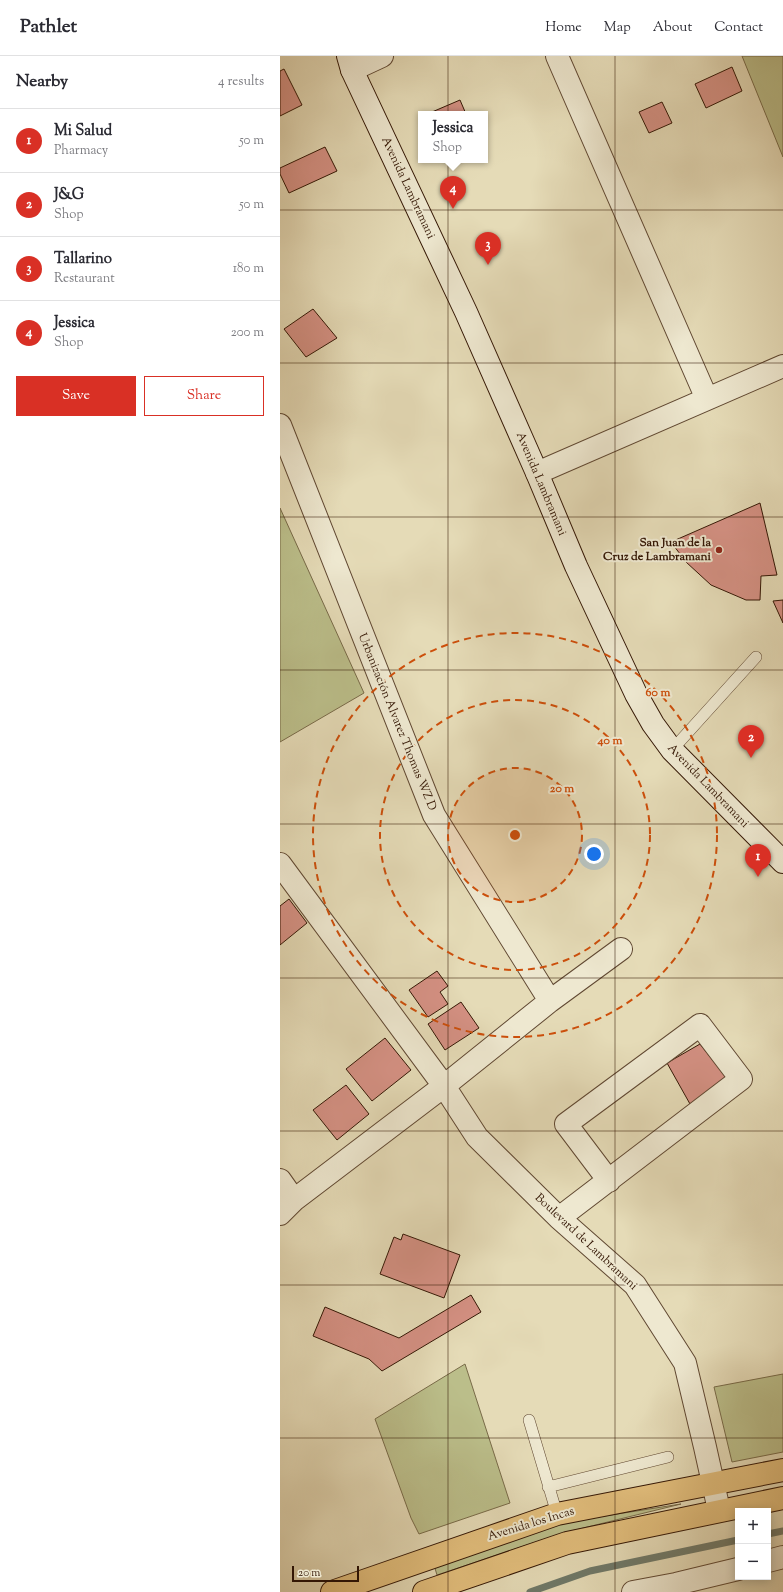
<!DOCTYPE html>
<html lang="en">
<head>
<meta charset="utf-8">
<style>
	body { margin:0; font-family:"Sorts Mill Goudy",serif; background:#f2f2f3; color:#2b2b33 }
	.controls { position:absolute; right:12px; bottom:12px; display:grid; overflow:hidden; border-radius:0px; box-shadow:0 2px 10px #0003 }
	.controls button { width:36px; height:36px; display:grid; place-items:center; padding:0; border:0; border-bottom:1px solid #e1e1e2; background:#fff; color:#2b2b33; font:20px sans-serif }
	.scale { position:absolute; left:12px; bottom:10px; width:67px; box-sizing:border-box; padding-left:4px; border:2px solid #341705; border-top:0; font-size:11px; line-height:14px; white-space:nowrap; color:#341705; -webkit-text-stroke:3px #eee8d0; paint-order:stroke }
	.you { position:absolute; left:314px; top:798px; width:14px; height:14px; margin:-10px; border:3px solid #fff; border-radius:50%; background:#1a73e8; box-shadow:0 0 0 6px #1a73e833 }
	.badge { display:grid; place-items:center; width:26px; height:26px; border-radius:50%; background:#d93025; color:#fff; font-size:13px; font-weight:700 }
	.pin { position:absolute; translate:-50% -33px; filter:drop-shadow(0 1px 2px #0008) }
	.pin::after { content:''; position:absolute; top:21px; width:14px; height:12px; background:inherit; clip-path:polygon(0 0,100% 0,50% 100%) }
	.popup { position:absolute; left:138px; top:55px; width:70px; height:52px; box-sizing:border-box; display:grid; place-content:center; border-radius:0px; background:#fff; filter:drop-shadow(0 1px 3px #0005); font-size:13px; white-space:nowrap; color:#7c7c81 }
	.popup b { font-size:15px; color:#2b2b33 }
	.popup::after { content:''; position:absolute; left:50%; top:100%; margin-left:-8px; border:8px solid transparent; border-top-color:#fff }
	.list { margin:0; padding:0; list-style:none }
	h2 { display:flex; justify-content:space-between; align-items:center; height:52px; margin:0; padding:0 16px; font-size:17px }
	h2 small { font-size:13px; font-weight:400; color:#7c7c81 }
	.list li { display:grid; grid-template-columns:26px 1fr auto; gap:12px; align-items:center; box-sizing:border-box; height:64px; padding:0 16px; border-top:1px solid #e1e1e2 }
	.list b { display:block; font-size:15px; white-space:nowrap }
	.list p { margin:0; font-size:13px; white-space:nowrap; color:#7c7c81 }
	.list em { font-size:13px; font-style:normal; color:#7c7c81 }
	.actions { display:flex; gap:8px; padding:12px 16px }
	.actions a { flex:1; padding:9px 0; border:1px solid #d93025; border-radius:0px; text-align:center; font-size:14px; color:#d93025 }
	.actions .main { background:#d93025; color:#fff }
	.map { position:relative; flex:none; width:503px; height:1536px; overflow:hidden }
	header { display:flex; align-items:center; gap:24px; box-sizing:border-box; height:56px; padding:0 20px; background:#fff; border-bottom:1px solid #e1e1e2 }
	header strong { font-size:19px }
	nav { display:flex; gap:22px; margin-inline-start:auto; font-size:14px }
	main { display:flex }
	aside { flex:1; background:#fff }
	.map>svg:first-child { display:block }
</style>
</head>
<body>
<header>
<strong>Pathlet</strong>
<nav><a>Home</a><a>Map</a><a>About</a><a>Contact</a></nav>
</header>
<main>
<aside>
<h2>Nearby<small>4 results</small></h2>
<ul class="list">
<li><span class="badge">1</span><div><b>Mi Salud</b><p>Pharmacy</p></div><em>50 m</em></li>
<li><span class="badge">2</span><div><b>J&amp;G</b><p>Shop</p></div><em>50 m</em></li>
<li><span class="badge">3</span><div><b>Tallarino</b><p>Restaurant</p></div><em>180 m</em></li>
<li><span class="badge">4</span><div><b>Jessica</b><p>Shop</p></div><em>200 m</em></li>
</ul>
<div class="actions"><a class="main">Save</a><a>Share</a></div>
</aside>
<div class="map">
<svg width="503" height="1536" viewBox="0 0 503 1536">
	<rect width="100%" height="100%" fill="#e5dbb7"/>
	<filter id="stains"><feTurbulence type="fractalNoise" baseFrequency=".005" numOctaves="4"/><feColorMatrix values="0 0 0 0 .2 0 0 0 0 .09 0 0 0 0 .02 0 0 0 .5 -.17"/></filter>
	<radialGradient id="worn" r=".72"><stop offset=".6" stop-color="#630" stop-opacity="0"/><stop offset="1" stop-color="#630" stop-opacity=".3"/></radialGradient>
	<path fill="#bbbe8a" stroke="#786a48" d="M462,0H503V101Z
		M0,452L84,637L0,686Z
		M185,1308L230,1447L139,1478L131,1462L95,1363Z
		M503,1318V1396L452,1406L434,1331Z
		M401,1448L283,1477L157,1519L154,1509L280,1467Z"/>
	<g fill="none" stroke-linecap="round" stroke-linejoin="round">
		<path stroke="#6f7969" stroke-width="7" d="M488,1478L503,1475
			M250,1536L310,1515L458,1484"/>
	</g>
	<path fill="#d59184" stroke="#341705" d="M452,11L462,35L426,52L415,28Z
		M4,13L22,49L0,60V15Z
		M180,44L186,58H153L152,56Z
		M382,46L392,67L369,77L359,56Z
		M45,91L57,115L9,137L0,118V112Z
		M33,253L57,282L26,301L4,273Z
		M480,447L497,519L481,520L480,544H466L431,529L406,506L391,486Z
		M503,544V567L493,545Z
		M9,843L27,867L0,889V850Z
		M157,915L168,930L160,936L168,948L148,961L129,934Z
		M181,946L199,972L165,994L148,968Z
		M105,982L131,1014L92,1045L66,1013Z
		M420,988L447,1022L410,1048L387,1007Z
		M66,1029L89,1058L57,1084L33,1054Z
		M123,1178L180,1199L164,1242L100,1218L114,1181L121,1184Z
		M191,1239L201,1256L102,1315L89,1303L33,1280L45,1251L119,1282Z"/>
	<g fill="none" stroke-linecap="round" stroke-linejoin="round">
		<g stroke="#604832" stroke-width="12">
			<path id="lane" d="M392,694L476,601
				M249,1364L277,1458
				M268,1431L388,1401"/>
		</g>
		<g stroke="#604832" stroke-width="24">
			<path id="street" d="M277,0L427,343
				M72,14L102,0
				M0,369L154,759L270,945
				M257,417L503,310
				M0,808L164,1030L197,1081L279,1162L355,1229L405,1307L425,1391L439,1454
				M0,1124L14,1144
				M0,1158L14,1144L164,1030L270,945L341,893
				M279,1162L461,1023L420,969L286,1068L329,1125
				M488,1505L503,1501
				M353,1536L396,1528L458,1513"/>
		</g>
		<g stroke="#341705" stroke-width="24">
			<path id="secondary" d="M68,0L72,14L186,256L257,417L296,510L356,638L373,668L392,694L503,806"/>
		</g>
		<g stroke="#341705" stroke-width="24">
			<path id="primary" d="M52,1536L277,1458L503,1414
				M144,1536L287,1487L503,1442"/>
		</g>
		<use href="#lane" stroke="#eee8d0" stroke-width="11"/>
		<use href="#street" stroke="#eee8d0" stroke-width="22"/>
		<use href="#secondary" stroke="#eee8d0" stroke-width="22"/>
		<use href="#primary" stroke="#e2be7c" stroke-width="22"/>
	</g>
	<path fill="none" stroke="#341705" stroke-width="1" stroke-opacity="0.55" d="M168,0V1536M335,0V1536M0,154H503M0,307H503M0,461H503M0,614H503M0,768H503M0,922H503M0,1075H503M0,1229H503M0,1382H503"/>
	<circle cx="235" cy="779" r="67" fill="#cd4f0b" fill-opacity=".12"/>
	<g fill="none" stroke="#cd4f0b" stroke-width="2" stroke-dasharray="7 5">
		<circle cx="235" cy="779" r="67"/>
		<circle cx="235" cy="779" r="135"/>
		<circle cx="235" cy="779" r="202"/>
	</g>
	<circle fill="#8f2418" stroke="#eee8d0" stroke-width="1.5" cx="439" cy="494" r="4"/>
	<g text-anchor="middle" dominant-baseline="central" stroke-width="4" stroke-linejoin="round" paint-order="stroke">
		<g font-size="12" fill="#341705" stroke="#eee8d0">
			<text transform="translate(128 132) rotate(65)">Avenida Lambramani</text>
			<text transform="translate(261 428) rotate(67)">Avenida Lambramani</text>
			<text transform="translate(117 666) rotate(68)">Urbanización Alvarez Thomas WZ D</text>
			<text transform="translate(428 730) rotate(46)">Avenida Lambramani</text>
			<text transform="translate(306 1186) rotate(43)">Boulevard de Lambramani</text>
			<text transform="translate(251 1468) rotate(-17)">Avenida los Incas</text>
		</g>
		<g font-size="12" font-weight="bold" fill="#341705" stroke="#eee8d0" text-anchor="end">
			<text x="431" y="487">San Juan de la<tspan x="431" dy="14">Cruz de Lambramani</tspan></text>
		</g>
	</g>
	<circle cx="235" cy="779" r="6" fill="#cd4f0b" stroke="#eee8d0" stroke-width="2"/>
	<g font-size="12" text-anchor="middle" font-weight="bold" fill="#cd4f0b" stroke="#eee8d0" stroke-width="4" stroke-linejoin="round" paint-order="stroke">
		<text x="378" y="640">60 m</text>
		<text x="330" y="688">40 m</text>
		<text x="282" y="736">20 m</text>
	</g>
	<rect width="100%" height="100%" filter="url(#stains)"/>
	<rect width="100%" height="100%" fill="url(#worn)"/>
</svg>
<div class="controls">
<button>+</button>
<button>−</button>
</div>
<div class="scale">20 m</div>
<div class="you"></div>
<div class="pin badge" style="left:478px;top:821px">1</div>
<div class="pin badge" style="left:471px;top:702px">2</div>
<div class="pin badge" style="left:208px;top:209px">3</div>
<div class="pin badge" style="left:173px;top:153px">4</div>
<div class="popup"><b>Jessica</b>Shop</div>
</div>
</main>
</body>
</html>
